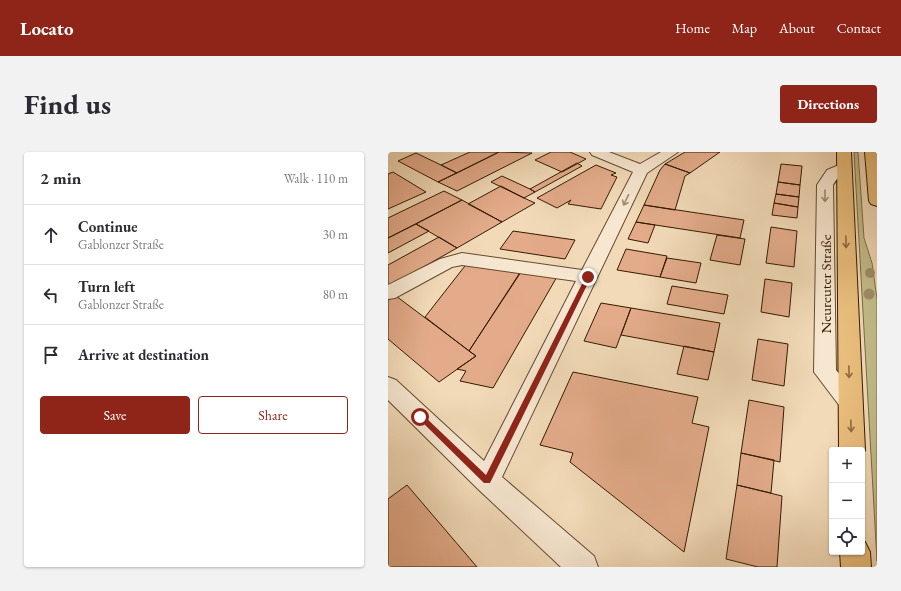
<!DOCTYPE html>
<html lang="en">
<head>
<meta charset="utf-8">
<style>
	body { margin:0; font-family:"EB Garamond",serif; background:#f2f2f3; color:#2b2b33 }
	.controls { position:absolute; right:12px; bottom:12px; display:grid; overflow:hidden; border-radius:4px; box-shadow:0 1px 3px #0004 }
	.controls button { width:36px; height:36px; display:grid; place-items:center; padding:0; border:0; border-bottom:1px solid #e1e1e2; background:#fff; color:#2b2b33; font:20px sans-serif }
	.stop { position:absolute; width:12px; height:12px; margin:-9px; border:3px solid #8f2418; border-radius:50%; background:#fff }
	.stop.end { background:#8f2418; border-color:#fff; box-shadow:0 1px 4px #0008 }
	.list { margin:0; padding:0; list-style:none }
	h2 { display:flex; justify-content:space-between; align-items:center; height:52px; margin:0; padding:0 16px; font-size:17px }
	h2 small { font-size:13px; font-weight:400; color:#7c7c81 }
	.list li { display:grid; grid-template-columns:26px 1fr auto; gap:12px; align-items:center; box-sizing:border-box; height:60px; padding:0 16px; border-top:1px solid #e1e1e2 }
	.list b { display:block; font-size:15px; white-space:nowrap }
	.list p { margin:0; font-size:13px; white-space:nowrap; color:#7c7c81 }
	.list em { font-size:13px; font-style:normal; color:#7c7c81 }
	.actions { display:flex; gap:8px; padding:12px 16px }
	.actions a { flex:1; padding:9px 0; border:1px solid #8f2418; border-radius:4px; text-align:center; font-size:14px; color:#8f2418 }
	.actions .main { background:#8f2418; color:#fff }
	.icon { flex:none; width:22px; height:22px; fill:none; stroke:currentColor; stroke-width:2; stroke-linecap:round; stroke-linejoin:round }
	.map { position:relative; flex:none; width:489px; height:415px; overflow:hidden; border-radius:4px }
	header { display:flex; align-items:center; gap:24px; box-sizing:border-box; height:56px; padding:0 20px; background:#8f2418; color:#fff }
	header strong { font-size:19px }
	nav { display:flex; gap:22px; margin-inline-start:auto; font-size:14px }
	.intro { display:flex; align-items:center; justify-content:space-between; box-sizing:border-box; height:96px; padding:0 24px }
	h1 { margin:0; font-size:28px }
	.button { padding:10px 18px; border-radius:4px; background:#8f2418; color:#fff; font-size:14px; font-weight:700 }
	main { display:flex; gap:24px; padding:0 24px }
	aside { flex:1; background:#fff; border-radius:4px; box-shadow:0 1px 3px #0004 }
	.map>svg:first-child { display:block }
</style>
</head>
<body>
<header>
<strong>Locato</strong>
<nav><a>Home</a><a>Map</a><a>About</a><a>Contact</a></nav>
</header>
<div class="intro"><h1>Find us</h1><a class="button">Directions</a></div>
<main>
<aside>
<h2>2 min<small>Walk · 110 m</small></h2>
<ul class="list">
<li><svg class="icon" aria-label="ahead" viewBox="0 0 24 24"><path d="M12 20V5M6 11l6-6 6 6"/></svg><div><b>Continue</b><p>Gablonzer Straße</p></div><em>30 m</em></li>
<li><svg class="icon" aria-label="left" viewBox="0 0 24 24"><path d="M17 20v-9H6M10 6l-5 5 5 5"/></svg><div><b>Turn left</b><p>Gablonzer Straße</p></div><em>80 m</em></li>
<li><svg class="icon" aria-label="arrive" viewBox="0 0 24 24"><path d="M6 21V4h12l-3 4 3 4H6"/></svg><div><b>Arrive at destination</b></div></li>
</ul>
<div class="actions"><a class="main">Save</a><a>Share</a></div>
</aside>
<div class="map">
<svg width="489" height="415" viewBox="0 0 489 415">
	<rect width="100%" height="100%" fill="#f2dab8"/>
	<filter id="stains"><feTurbulence type="fractalNoise" baseFrequency=".005" numOctaves="4"/><feColorMatrix values="0 0 0 0 .2 0 0 0 0 .09 0 0 0 0 .02 0 0 0 .5 -.17"/></filter>
	<radialGradient id="worn" r=".72"><stop offset=".6" stop-color="#630" stop-opacity="0"/><stop offset="1" stop-color="#630" stop-opacity=".3"/></radialGradient>
	<path fill="#c2bd8a" stroke="#7c6c45" d="M466,0H470L476,86L484,111L489,147V409Z"/>
	<path fill="#e3ab8a" stroke="#351b00" d="M82,0H111L69,21L53,13Z
		M111,0L144,1L69,39L50,30Z
		M163,0H182L198,7L174,20L147,8Z
		M297,0H332L302,21L277,12Z
		M28,1L53,13L69,21L50,30L10,9Z
		M189,11L194,14L147,40L142,37Z
		M277,12L302,21L297,24L287,58L256,53L272,18Z
		M393,12L414,14L412,33L390,30Z
		M208,13L228,21L223,23L229,25L213,57L180,52L183,48L169,56L149,46Z
		M5,20L38,40L0,57V22Z
		M114,24L142,37L147,40L136,46L103,30Z
		M390,30L412,33L411,45L388,42Z
		M113,34L136,46L147,51L114,70L80,52Z
		M56,39L74,48L0,86V66Z
		M388,42L411,45L410,55L386,51Z
		M74,48L114,70L69,96L28,72Z
		M386,51L410,55L409,66L384,63Z
		M256,53L356,68L352,86L248,70Z
		M248,70L267,73L260,91L240,87Z
		M28,72L41,79L0,101V86Z
		M383,75L409,79L406,115L378,111Z
		M125,79L187,88L177,107L112,97Z
		M329,83L357,87L352,113L322,108Z
		M51,85L69,96L0,135V113Z
		M238,97L279,104L272,125L229,118Z
		M279,106L313,111L308,131L272,125Z
		M80,110L133,119L81,199L37,165Z
		M135,117L170,123L105,236L72,229L78,219L69,217L88,204L81,199Z
		M377,127L404,131L401,165L373,160Z
		M284,134L340,143L336,162L279,152Z
		M8,144L88,204L51,230L0,187V148Z
		M213,151L243,156L228,196L196,189Z
		M243,156L332,171L326,200L233,183Z
		M370,187L400,192L396,234L364,228Z
		M296,194L326,200L320,228L289,222Z
		M185,220L310,245L304,271L321,275L296,400L182,310L185,301L152,293Z
		M361,248L396,255L392,310L353,301Z
		M353,301L386,308L383,341L349,333Z
		M19,333L89,415H0V347Z
		M349,333L394,344L389,415H370L338,407Z"/>
	<g fill="none" stroke-linecap="round" stroke-linejoin="round">
		<g stroke="#644b2e" stroke-width="2">
			<path id="minor" d="M202,0H221L252,12L273,0H290L259,21L114,325L206,404L210,415H173L90,337L0,248V225L8,228L96,309L188,129L74,113L64,115L7,146L0,147V133L52,107L74,101L194,118L245,20L204,3Z
				M456,11L461,12L463,15C457,23 452,21 445,33L448,218L470,243L474,250L470,257L462,259L454,257L426,220L429,33L439,18Z"/>
		</g>
		<g stroke="#351b00" stroke-width="2">
			<path id="major" d="M449,0H463L477,298L474,304V298H451Z
				M477,0H489V54L483,52L481,49Z
				M474,388L477,390L482,400L483,415H453L452,400H474Z"/>
		</g>
		<use href="#minor" fill="#f7e7d1" fill-rule="evenodd"/>
		<use href="#major" fill="#e9bd7c" fill-rule="evenodd"/>
	</g>
	<g fill="#a18c69">
		<circle cx="482" cy="121" r="5"/>
		<circle cx="481" cy="142" r="5.5"/>
	</g>
	<defs><path id="oneway-shaft" d="M-6 0H5M1.5-3L5.5 0L1.5 3" fill="none" stroke-width="1.6" stroke-linecap="round" stroke-linejoin="round"/></defs>
	<g stroke="#a08b73">
		<use href="#oneway-shaft" transform="translate(437 44) rotate(90)"/>
		<use href="#oneway-shaft" transform="translate(238 48) rotate(116)"/>
	</g>
	<g stroke="#8f6c3e">
		<use href="#oneway-shaft" transform="translate(458 90) rotate(89)"/>
		<use href="#oneway-shaft" transform="translate(461 220) rotate(89)"/>
		<use href="#oneway-shaft" transform="translate(463 274) rotate(88)"/>
	</g>
	<path fill="#8f2418" d="M198,124L203,125L102,331H96L29,265L30,263H35L98,323Z"/>
	<g text-anchor="middle" dominant-baseline="central" stroke-width="3.5" stroke-linejoin="round" paint-order="stroke">
		<g font-size="15" fill="#351b00" stroke="#f7e7d1">
			<text transform="translate(437 132) rotate(-90)">Neureuter Straße</text>
		</g>
	</g>
	<rect width="100%" height="100%" filter="url(#stains)"/>
	<rect width="100%" height="100%" fill="url(#worn)"/>
</svg>
<div class="controls">
<button>+</button>
<button>−</button>
<button><svg class="icon" aria-label="locate" viewBox="0 0 24 24"><circle cx="12" cy="12" r="6"/><path d="M12 2v4M12 18v4M2 12h4M18 12h4"/></svg></button>
</div>
<div class="stop" style="left:32px;top:265px"></div>
<div class="stop end" style="left:200px;top:125px"></div>
</div>
</main>
</body>
</html>
